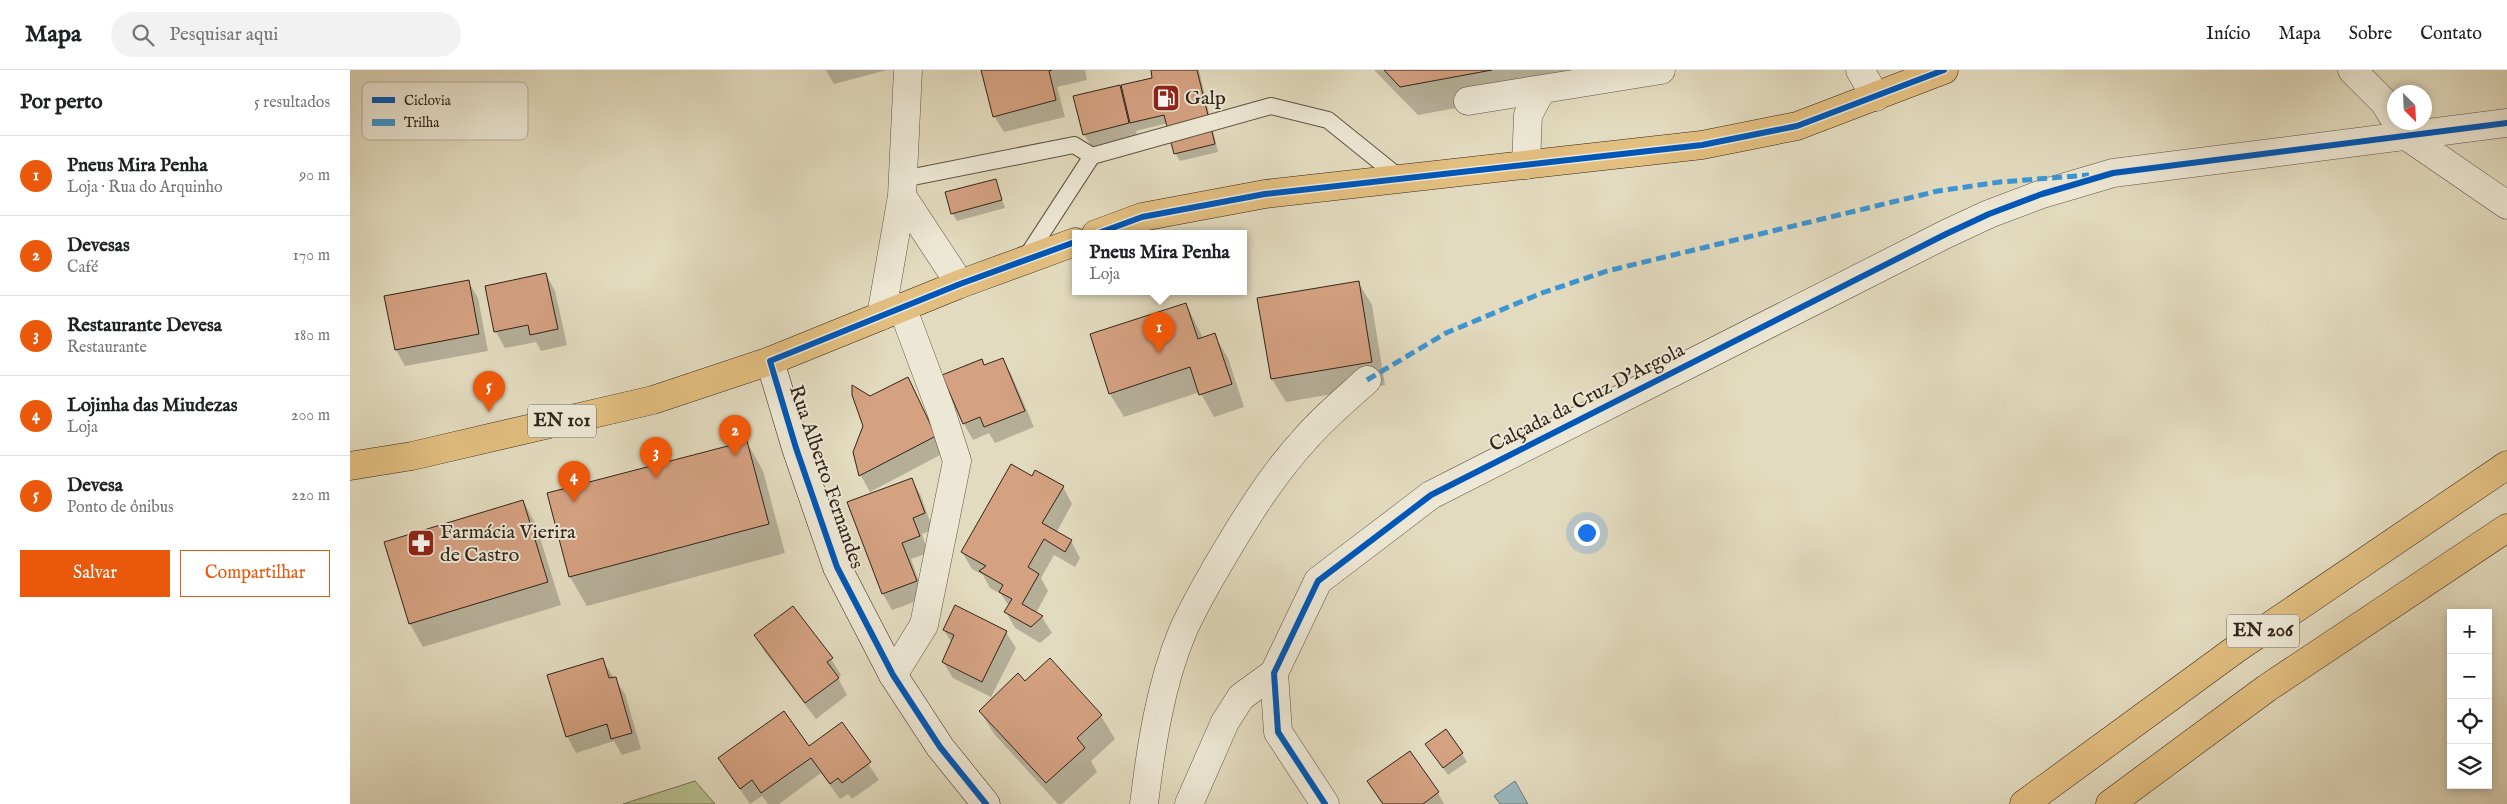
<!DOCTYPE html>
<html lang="pt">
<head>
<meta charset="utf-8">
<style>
	body { margin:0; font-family:"IM FELL English",serif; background:#f2f2f2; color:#202124 }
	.controls { position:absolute; right:15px; bottom:15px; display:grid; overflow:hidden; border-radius:0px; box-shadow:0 2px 8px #0003 }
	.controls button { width:45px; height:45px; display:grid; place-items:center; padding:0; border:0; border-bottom:1px solid #e0e0e0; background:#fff; color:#202124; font:25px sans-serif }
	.compass { position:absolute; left:2037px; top:15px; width:45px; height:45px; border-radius:50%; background:#fff; box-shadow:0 2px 8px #0003; rotate:156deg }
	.you { position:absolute; left:1236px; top:462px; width:18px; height:18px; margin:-12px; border:4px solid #fff; border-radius:50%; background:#1a73e8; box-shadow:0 0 0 8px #1a73e833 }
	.badge { display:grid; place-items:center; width:32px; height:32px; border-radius:50%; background:#ea580c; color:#fff; font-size:16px; font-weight:700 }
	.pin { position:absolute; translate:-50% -41px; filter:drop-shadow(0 1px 2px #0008) }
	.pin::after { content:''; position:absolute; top:26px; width:18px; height:15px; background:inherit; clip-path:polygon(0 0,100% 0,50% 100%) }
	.popup { position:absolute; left:722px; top:160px; width:175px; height:65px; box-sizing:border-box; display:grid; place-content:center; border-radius:0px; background:#fff; filter:drop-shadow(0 1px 4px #0005); font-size:16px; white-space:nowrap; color:#757577 }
	.popup b { font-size:19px; color:#202124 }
	.popup::after { content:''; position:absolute; left:50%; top:100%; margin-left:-10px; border:10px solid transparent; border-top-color:#fff }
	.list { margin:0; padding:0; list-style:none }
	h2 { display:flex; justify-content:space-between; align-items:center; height:65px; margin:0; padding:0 20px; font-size:21px }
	h2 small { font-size:16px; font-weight:400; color:#757577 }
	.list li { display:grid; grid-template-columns:32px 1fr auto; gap:15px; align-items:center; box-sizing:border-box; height:80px; padding:0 20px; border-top:1px solid #e0e0e0 }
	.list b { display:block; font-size:19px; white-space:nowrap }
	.list p { margin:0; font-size:16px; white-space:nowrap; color:#757577 }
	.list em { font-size:16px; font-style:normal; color:#757577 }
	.actions { display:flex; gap:10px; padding:15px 20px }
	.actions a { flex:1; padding:11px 0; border:1px solid #ea580c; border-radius:0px; text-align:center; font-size:18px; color:#ea580c }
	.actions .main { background:#ea580c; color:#fff }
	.icon { flex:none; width:28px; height:28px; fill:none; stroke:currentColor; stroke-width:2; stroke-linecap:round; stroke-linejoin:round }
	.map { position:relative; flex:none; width:2157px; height:734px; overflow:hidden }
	header { display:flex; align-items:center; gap:30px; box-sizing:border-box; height:70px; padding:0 25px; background:#fff; border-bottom:1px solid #e0e0e0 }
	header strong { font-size:24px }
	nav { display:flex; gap:28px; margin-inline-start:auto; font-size:18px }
	.search { width:350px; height:45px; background:#f2f2f2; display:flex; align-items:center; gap:12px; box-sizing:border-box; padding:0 18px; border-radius:28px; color:#757577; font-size:19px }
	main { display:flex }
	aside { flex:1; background:#fff }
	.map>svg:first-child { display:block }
</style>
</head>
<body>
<header>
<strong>Mapa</strong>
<div class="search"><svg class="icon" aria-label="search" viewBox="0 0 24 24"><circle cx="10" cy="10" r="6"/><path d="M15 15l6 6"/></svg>Pesquisar aqui</div>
<nav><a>Início</a><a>Mapa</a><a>Sobre</a><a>Contato</a></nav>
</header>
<main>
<aside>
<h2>Por perto<small>5 resultados</small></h2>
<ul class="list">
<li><span class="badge">1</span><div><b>Pneus Mira Penha</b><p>Loja · Rua do Arquinho</p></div><em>90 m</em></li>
<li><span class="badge">2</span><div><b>Devesas</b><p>Café</p></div><em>170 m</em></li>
<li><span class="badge">3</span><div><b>Restaurante Devesa</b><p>Restaurante</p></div><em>180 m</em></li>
<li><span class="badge">4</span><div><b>Lojinha das Miudezas</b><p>Loja</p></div><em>200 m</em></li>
<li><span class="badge">5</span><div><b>Devesa</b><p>Ponto de ônibus</p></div><em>220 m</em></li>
</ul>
<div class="actions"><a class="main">Salvar</a><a>Compartilhar</a></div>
</aside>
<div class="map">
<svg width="2157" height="734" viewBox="0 0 2157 734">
	<rect width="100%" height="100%" fill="#e3dbbf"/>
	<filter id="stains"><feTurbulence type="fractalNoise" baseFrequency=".004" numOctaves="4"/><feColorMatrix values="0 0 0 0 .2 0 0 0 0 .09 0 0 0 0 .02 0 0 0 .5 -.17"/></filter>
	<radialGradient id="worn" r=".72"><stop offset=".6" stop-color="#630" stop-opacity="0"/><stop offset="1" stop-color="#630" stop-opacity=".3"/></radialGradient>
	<path fill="#b7bf8f" stroke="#747254" d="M345,711L365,734H273Z"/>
	<path fill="#9ab8bd" stroke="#707d7c" d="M1165,711L1178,734H1150L1144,726Z"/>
	<path fill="#0003" d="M476,0H537L484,14Z
		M633,0H735L737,10L707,17L715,47L654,62L644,46Z
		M802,0H849L868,82L830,91L825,83L818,53L786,61L788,69L743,80L734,64L770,17L773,22L804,9Z
		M1024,0H1315L1068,45Z
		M645,110L655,138L607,151L602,143Z
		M196,204L205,221L217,275L191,281L186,272L155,278L146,262L136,217Z
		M118,211L128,228L138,281L55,296L46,280L36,227Z
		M1008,212L1022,235L1035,315L936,332L922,309L909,229Z
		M836,234L853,268L864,265L878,288L894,337L864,347L850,322L774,347L760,324L741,265Z
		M653,289L662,306L684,357L645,373L639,363L623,370L614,354L594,305L634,296Z
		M558,309L594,383L520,422L511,406L504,382L514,356Z
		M397,372L413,401L435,483L237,536L220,507L198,424Z
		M682,408L713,417L722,434L706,463L721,471L730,488L725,497L704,485L691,508L698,521L686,543L692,547L702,563L690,573L665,558L656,542L659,536L651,524L640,518L633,505L622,499L612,482Z
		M562,410L571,426L583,460L572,464L578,483L561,489L575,528L542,540L533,524L499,433Z
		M173,431L186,455L211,535L73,577L60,554Z
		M594,560L656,562L666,578L641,627L603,608L593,592L602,573Z
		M405,566L481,589L491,605L488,608L497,625L466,649L415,582Z
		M252,590L275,624L291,679L272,685L264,671L226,683L217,666Z
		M630,641L751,646L765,669L741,691L747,702L712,734H708L644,664Z
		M491,654L529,710L502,729L498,724L490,729L471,703L429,734H418L412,726L400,734L369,688L459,677Z
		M1082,682L1112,684L1117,692L1098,705Z
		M1059,683L1088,723L1094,734H1032L1028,728L1019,712Z"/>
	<path fill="#d4a181" stroke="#31241a" d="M631,0H702L699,1L706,30L643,47Z
		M801,0H847L865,74L824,84L814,45L780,53L771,15L802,8Z
		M1034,0H1142L1050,17Z
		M770,15L779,53L733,65L723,26Z
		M646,109L652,130L601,144L595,122Z
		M196,203L208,259L180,265L178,255L144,262L135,216Z
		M119,210L129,264L45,280L34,226Z
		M1009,211L1022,292L921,309L907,228Z
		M836,233L848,269L865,263L882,314L849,325L840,297L759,324L740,264Z
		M653,288L675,341L634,357L630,347L613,354L592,305L632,289L634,295Z
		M558,307L586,366L509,406L503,382L513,356L502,325V315L520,326Z
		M397,371L419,454L219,507L197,423Z
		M661,394L682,406L685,400L714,416L692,453L722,470L715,482L694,469L678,497L689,504L672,534L693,546L681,557L654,542L662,529L649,522L653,515L629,501L636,496L611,482Z
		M562,408L575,443L563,448L570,466L552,473L567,511L532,524L497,432Z
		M173,430L198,512L59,554L34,472Z
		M605,535L657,561L632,612L592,592L604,565L593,560Z
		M443,536L483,588L477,592L489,608L455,633L404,565Z
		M253,588L259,608L266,607L282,663L261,669L257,654L216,667L197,605Z
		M700,588L752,645L727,668L735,678L696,713L629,641L668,603L675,611Z
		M434,641L459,676L492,652L521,692L492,713L488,708L480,714L461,688L411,723L402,710L390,719L368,688Z
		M1096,659L1113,683L1093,698L1075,674Z
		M1060,681L1089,722L1073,734H1033L1017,711Z"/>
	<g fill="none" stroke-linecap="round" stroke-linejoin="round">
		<g stroke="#5e5243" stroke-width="18">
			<path id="service" d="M553,109L724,75L742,86
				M675,189L742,86L921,36L978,50L1050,108"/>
		</g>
		<g stroke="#5e5243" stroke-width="29">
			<path id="minor" d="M1510,0L1526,27
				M2002,0L2034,32L2044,48
				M1118,31L1311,0
				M2051,58L2055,65L2157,135
				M1176,95L1178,45L1192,19
				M552,126L610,214
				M531,246L552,126L558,0
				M543,605L574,555L607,391L591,341L552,237
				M794,734C801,677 810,616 832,563C842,539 856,516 869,493C895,449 921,406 956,368C974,347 996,329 1017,310
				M839,734L875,652L891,627L924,603
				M975,734L928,662L924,603L968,511L1081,425L1596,164L1639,144L1692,124L1763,103L2157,53"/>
		</g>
		<g stroke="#31241a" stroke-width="29">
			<path id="secondary" d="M420,291L446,378L487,497L543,605L590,677L636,734"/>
		</g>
		<g stroke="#31241a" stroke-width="29">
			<path id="primary" d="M746,164L792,147L915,124L1352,75L1447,56L1594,0
				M0,396L62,386L303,330L420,291L610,214L725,172"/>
		</g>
		<g stroke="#31241a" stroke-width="29">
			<path id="trunk" d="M1674,734L1886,579L2157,395
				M1760,734L1917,618L2157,458"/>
		</g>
		<use href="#service" stroke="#ede8d5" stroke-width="16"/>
		<use href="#minor" stroke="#ede8d5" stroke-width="28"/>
		<use href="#secondary" stroke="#ede8d5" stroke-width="28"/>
		<use href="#primary" stroke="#e2be80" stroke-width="28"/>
		<use href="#trunk" stroke="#e2be80" stroke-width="28"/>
		<path stroke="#3d95d4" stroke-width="5" stroke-dasharray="10 5" stroke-linecap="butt" d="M1017,310L1096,263L1192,223L1257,201L1588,121L1650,112L1739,105"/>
		<g stroke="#ede8d5" stroke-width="9">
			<path id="cycleway" d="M746,164L792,147L915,124L1352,75L1447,56L1594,0
				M636,734L590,677L543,605L487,497L446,378L420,291L610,214L725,172
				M975,734L928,662L924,603L968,511L1081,425L1596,164L1639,144L1692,124L1763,103L2157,53"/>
		</g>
		<use href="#cycleway" stroke="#0057b8" stroke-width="6"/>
	</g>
	<defs>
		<g id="fuel-square" transform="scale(1.4375)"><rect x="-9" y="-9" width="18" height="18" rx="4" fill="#8f2418" stroke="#ede8d5"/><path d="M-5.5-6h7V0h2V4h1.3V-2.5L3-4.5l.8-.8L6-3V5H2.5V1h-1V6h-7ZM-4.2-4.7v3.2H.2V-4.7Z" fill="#fff"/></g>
		<g id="pharmacy-square" transform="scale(1.4375)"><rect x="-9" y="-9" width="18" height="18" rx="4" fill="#8f2418" stroke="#ede8d5"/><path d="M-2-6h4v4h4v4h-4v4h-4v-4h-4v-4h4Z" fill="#fff"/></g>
	</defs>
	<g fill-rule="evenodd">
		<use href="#fuel-square" x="816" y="28"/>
		<use href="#pharmacy-square" x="71" y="473"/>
	</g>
	<g text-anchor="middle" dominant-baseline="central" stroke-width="4" stroke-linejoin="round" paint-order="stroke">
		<g fill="#ede8d5" stroke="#695f52" stroke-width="1">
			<rect x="178" y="334.5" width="68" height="33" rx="4"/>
			<rect x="1877" y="544.5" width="72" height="33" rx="4"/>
		</g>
		<g font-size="19" font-weight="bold" fill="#31241a">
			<text x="212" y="351">EN 101</text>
			<text x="1913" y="561">EN 206</text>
		</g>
		<g font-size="20" fill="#31241a" stroke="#ede8d5" text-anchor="start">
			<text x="835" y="28">Galp</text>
			<text x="90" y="462">Farmácia Vierira<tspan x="90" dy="23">de Castro</tspan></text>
		</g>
		<g font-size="20" fill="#31241a" stroke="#ede8d5">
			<text transform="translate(1237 328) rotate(-27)">Calçada da Cruz D'Argola</text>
			<text transform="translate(476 407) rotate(71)">Rua Alberto Fernandes</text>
		</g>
	</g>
	<rect x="12" y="12" width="166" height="58" rx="8" fill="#ede8d5" stroke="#b5ad9d" stroke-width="1"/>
	<rect x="22" y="27" width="23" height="6" fill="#0057b8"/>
	<rect x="22" y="49" width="23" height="7" fill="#3d95d4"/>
	<g font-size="14" fill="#31241a">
		<text x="54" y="35">Ciclovia</text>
		<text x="54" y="57">Trilha</text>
	</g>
	<rect width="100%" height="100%" filter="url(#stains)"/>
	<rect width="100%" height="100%" fill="url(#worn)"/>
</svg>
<div class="controls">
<button>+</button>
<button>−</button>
<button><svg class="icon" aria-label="locate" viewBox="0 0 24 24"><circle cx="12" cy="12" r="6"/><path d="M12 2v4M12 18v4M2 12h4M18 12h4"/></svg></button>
<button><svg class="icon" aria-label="layers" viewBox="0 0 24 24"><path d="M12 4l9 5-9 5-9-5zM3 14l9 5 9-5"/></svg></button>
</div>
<svg class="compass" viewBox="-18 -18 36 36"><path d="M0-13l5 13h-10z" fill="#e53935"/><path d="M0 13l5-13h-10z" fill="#757577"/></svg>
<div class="you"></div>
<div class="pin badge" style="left:809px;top:283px">1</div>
<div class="popup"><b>Pneus Mira Penha</b>Loja</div>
<div class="pin badge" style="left:385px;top:386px">2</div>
<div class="pin badge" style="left:306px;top:408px">3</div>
<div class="pin badge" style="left:224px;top:432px">4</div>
<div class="pin badge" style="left:139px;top:342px">5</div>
</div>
</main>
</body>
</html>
